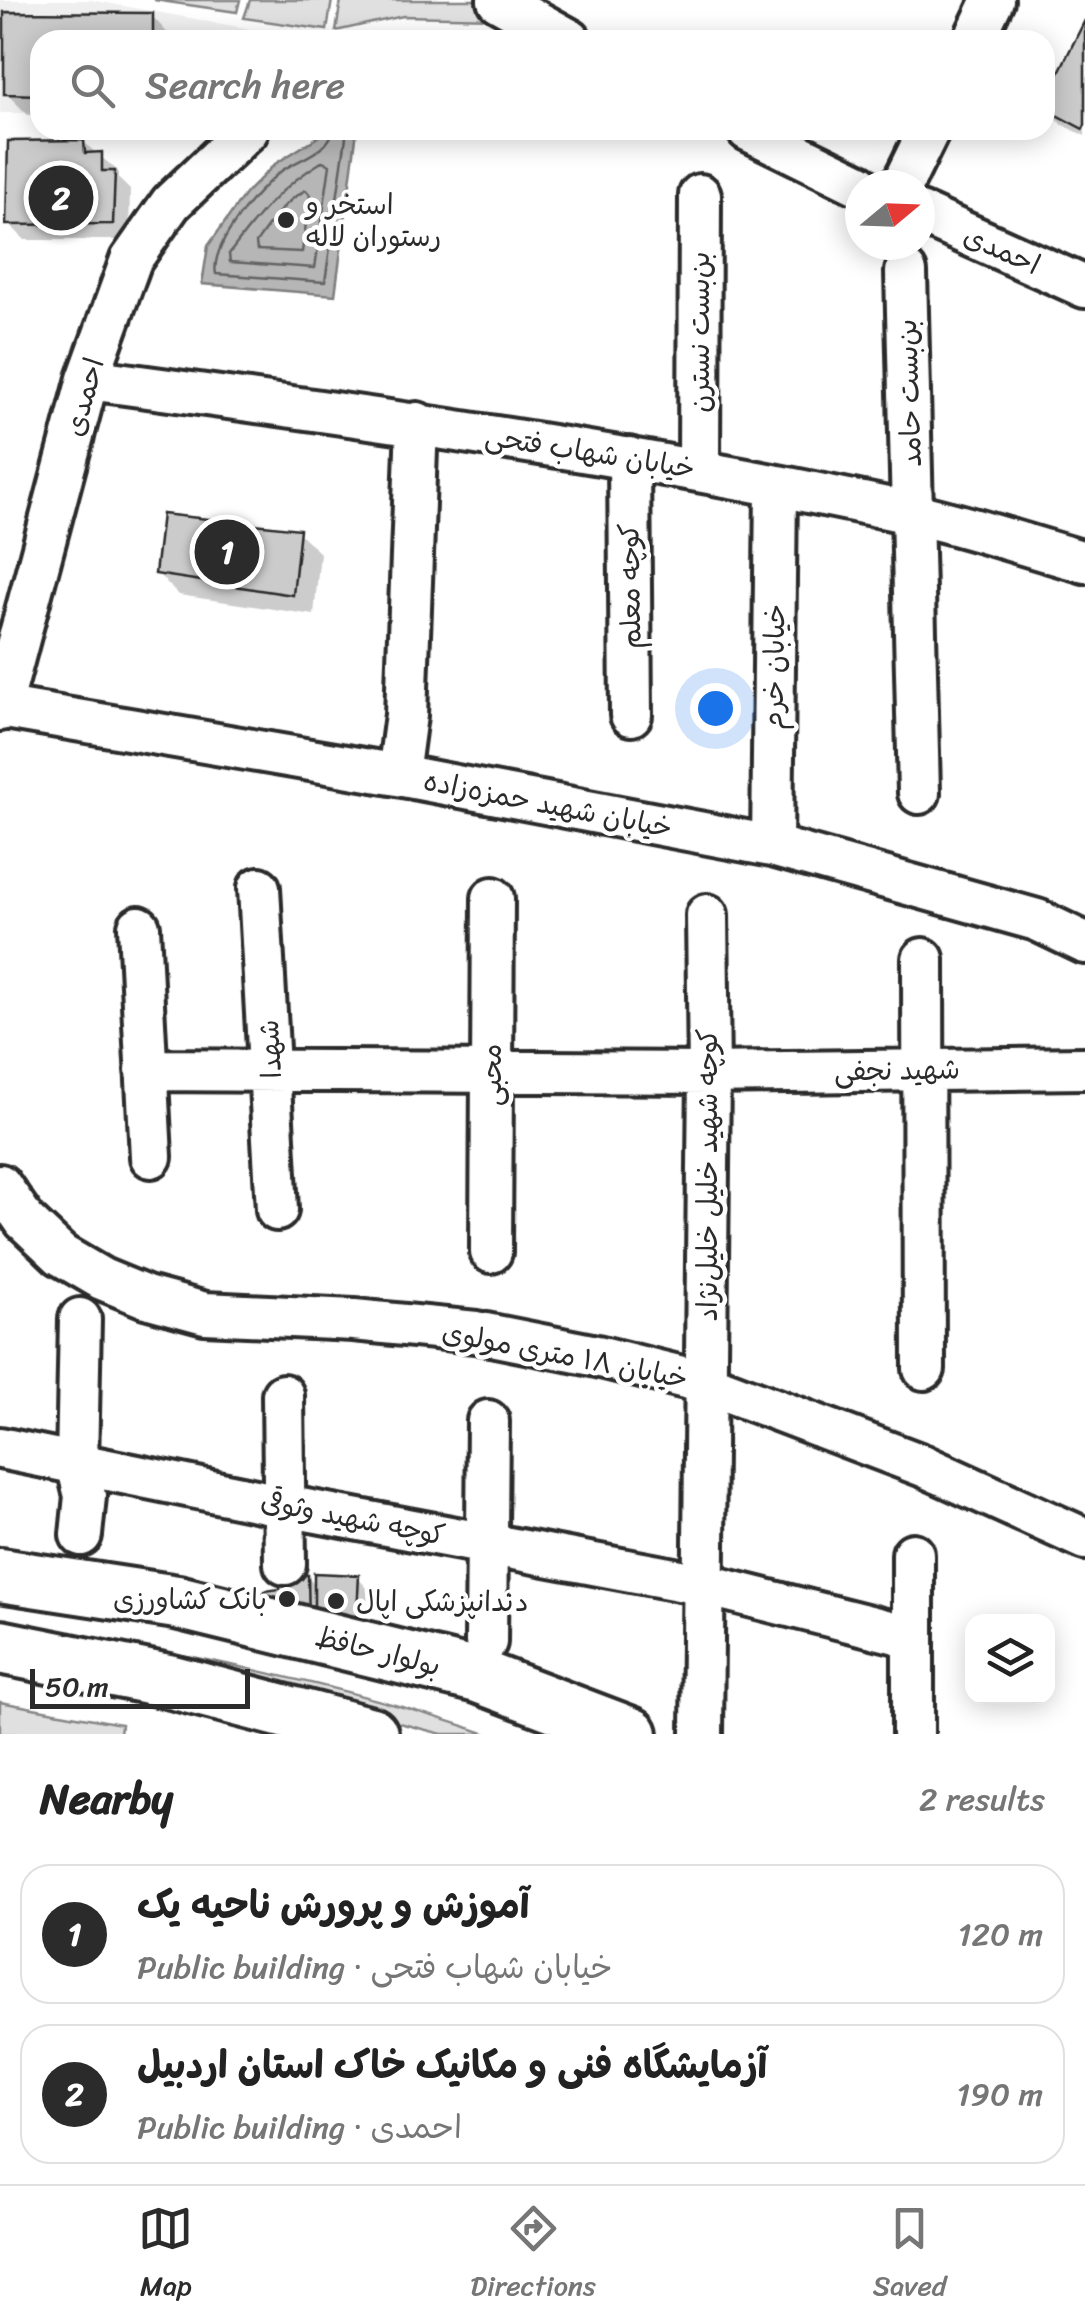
<!DOCTYPE html>
<html lang="en">
<head>
<meta charset="utf-8">
<style>
	body { margin:0; font-family:Sriracha,"Playpen Sans Arabic",sans-serif; background:#f2f2f2; color:#222 }
	.controls { position:absolute; right:30px; bottom:30px; display:grid; overflow:hidden; border-radius:20px; box-shadow:0 5px 25px #0003 }
	.controls button { width:90px; height:90px; display:grid; place-items:center; padding:0; border:0; border-bottom:2px solid #e0e0e0; background:#fff; color:#222; font:50px sans-serif }
	.compass { position:absolute; left:845px; top:170px; width:90px; height:90px; border-radius:50%; background:#fff; box-shadow:0 5px 25px #0003; rotate:71deg }
	.scale { position:absolute; left:30px; bottom:25px; width:220px; box-sizing:border-box; padding-left:10px; border:5px solid #2b2b2b; border-top:0; font-size:28px; line-height:35px; white-space:nowrap; color:#2b2b2b; -webkit-text-stroke:8px #fff; paint-order:stroke }
	.you { position:absolute; left:715px; top:708px; width:35px; height:35px; margin:-25px; border:8px solid #fff; border-radius:50%; background:#1a73e8; box-shadow:0 0 0 15px #1a73e833 }
	.badge { display:grid; place-items:center; width:65px; height:65px; border-radius:50%; background:#2b2b2b; color:#fff; font-size:32px; font-weight:700 }
	.pin { position:absolute; translate:-50% -50%; border:5px solid #fff; box-shadow:0 2px 10px #0006 }
	.list { margin:0; padding:0; list-style:none }
	h2 { display:flex; justify-content:space-between; align-items:center; height:130px; margin:0; padding:0 40px; font-size:42px }
	h2 small { font-size:32px; font-weight:400; color:#767676 }
	.list li { display:grid; grid-template-columns:65px 1fr auto; gap:30px; align-items:center; box-sizing:border-box; height:140px; margin:0 20px 20px; padding:0 20px; border:2px solid #e0e0e0; border-radius:30px }
	.list b { display:block; font-size:38px; white-space:nowrap }
	.list p { margin:0; font-size:32px; white-space:nowrap; color:#767676 }
	.list em { font-size:32px; font-style:normal; color:#767676 }
	.icon { flex:none; width:55px; height:55px; fill:none; stroke:currentColor; stroke-width:2; stroke-linecap:round; stroke-linejoin:round }
	.map { position:relative; flex:none; width:1085px; height:1734px; overflow:hidden }
	.search { position:absolute; background:#fff; box-shadow:0 5px 25px #0003; left:30px; right:30px; top:30px; height:110px; display:flex; align-items:center; gap:25px; box-sizing:border-box; padding:0 35px; border-radius:30px; color:#767676; font-size:38px }
	.sheet { height:450px; background:#fff }
	nav { display:flex; justify-content:space-around; align-items:center; box-sizing:border-box; height:140px; border-top:2px solid #e0e0e0; background:#fff; font-size:28px; color:#767676 }
	nav a { display:grid; justify-items:center; gap:5px }
	nav .on { color:#2b2b2b }
	.map>svg:first-child { display:block }
</style>
</head>
<body>
<div class="map">
<svg width="1085" height="1734" viewBox="0 0 1085 1734">
	<rect width="100%" height="100%" fill="#fff"/>
	<filter id="ink" filterUnits="userSpaceOnUse"><feTurbulence type="fractalNoise" baseFrequency=".01" numOctaves="2"/><feDisplacementMap in="SourceGraphic" scale="20" xChannelSelector="R" yChannelSelector="G"/><feConvolveMatrix kernelMatrix="1 2 1 2 8 2 1 2 1" color-interpolation-filters="sRGB"/></filter>
	<g filter="url(#ink)">
		<path fill="#efefef" d="M0,0H90L312,40H40V113H0Z"/>
		<path fill="#e0e0e0" stroke="#868686" stroke-width="2.5" d="M154,0H240L237,12Z
			M250,0H332L327,30L244,18Z
			M341,0H488L495,18L403,16L336,31Z
			M0,1622C160,1650 334,1680 487,1734H442Z
			M0,1702L121,1724L120,1734H0Z"/>
		<path fill="#b6b6b6" stroke="#7e7e7e" stroke-width="2.5" d="M329,130H357L335,295L202,284L208,246L245,194L275,164Z"/>
		<path fill="#0003" d="M7,14L152,16L174,40H40V115H28L6,93Z
			M1085,25V136L1061,124L1045,108Z
			M83,142L118,171V178L130,190L129,240H25L9,224Z
			M298,532L320,553L314,615L179,595L157,573Z
			M307,1577L317,1587L358,1578L368,1589L366,1644L282,1591Z"/>
		<g fill="none" stroke-linecap="round" stroke-linejoin="round">
			<path stroke="#636363" stroke-width="2.5" d="M333,130C330,151 296,160 280,172C257,191 210,245 216,274L325,282L347,130
				M323,161L330,165L315,268L230,262L229,254C259,214 280,187 323,161Z
				M306,190L310,195L302,252L257,250L256,243C269,224 285,200 306,190Z"/>
		</g>
		<path fill="#cbcbcb" stroke="#2b2b2b" stroke-width="2.5" d="M4,12L153,13V40H40V95L4,94Z
			M1085,20V125L1083,129L1045,109V100Z
			M84,140L85,153L102,152V171H115L113,224L6,225L8,141Z
			M162,514L300,529L293,595L155,574Z
			M314,1573L359,1575L356,1634L314,1626Z
			M282,1574L308,1575L309,1622L264,1606L265,1591L280,1589Z"/>
		<g fill="none" stroke-linecap="round" stroke-linejoin="round">
			<g stroke="#2b2b2b" stroke-width="48">
				<path id="minor" d="M498,0L570,40
					M974,40L993,0
					M748,130L860,185
					M902,185L929,130
					M920,213L1085,287
					M906,272L919,793
					M88,379C364,416 638,454 910,513C969,526 1027,546 1085,562
					M629,458L631,715
					M699,469L700,195
					M0,707L398,775L772,846L1037,920L1085,943
					M0,710L88,379L131,260L171,203L248,130
					M398,775L406,715L417,423
					M772,846L776,488
					M259,888L277,1210
					M139,927L151,1157
					M923,959L924,1369
					M146,1070L709,1073L1085,1068
					M0,1185L25,1221L61,1255L102,1279L146,1297L205,1313L354,1320L476,1332L597,1356L706,1383L924,1466L1085,1539
					M491,1252L493,898
					M80,1319L77,1464L85,1496L81,1535
					M283,1395L285,1564
					M0,1448L285,1506L706,1585L913,1637
					M913,1554V1734
					M486,1642L488,1421
					M702,1734L709,1073L707,915"/>
			</g>
			<g stroke="#2b2b2b" stroke-width="60">
				<path id="major" d="M0,1575L177,1602L393,1655L478,1676L631,1734
					M0,1647L168,1681L371,1734"/>
			</g>
			<use href="#minor" stroke="#fff" stroke-width="40"/>
			<use href="#major" stroke="#fff" stroke-width="52"/>
		</g>
	</g>
	<g fill="#2b2b2b" stroke="#fff" stroke-width="4">
		<circle cx="286" cy="220" r="10"/>
		<circle cx="287" cy="1599" r="10"/>
		<circle cx="336" cy="1601" r="10"/>
	</g>
	<g text-anchor="middle" dominant-baseline="central" stroke-width="9" stroke-linejoin="round" paint-order="stroke">
		<g font-size="28" fill="#2b2b2b" stroke="#fff" text-anchor="start">
			<text x="306" y="204">استخر و<tspan x="306" dy="32">رستوران لاله</tspan></text>
			<text x="267" y="1599" text-anchor="end">بانک کشاورزی</text>
			<text x="356" y="1601">دندانپزشکی اپال</text>
		</g>
		<g font-size="28" fill="#2b2b2b" stroke="#fff">
			<text transform="translate(1002 250) rotate(24)">احمدی</text>
			<text transform="translate(699 332) rotate(-90)">بن‌بست نسترن</text>
			<text transform="translate(909 393) rotate(-92)">بن‌بست حامد</text>
			<text transform="translate(84 397) rotate(-74)">احمدی</text>
			<text transform="translate(590 452) rotate(9)">خیابان شهاب فتحی</text>
			<text transform="translate(630 586) rotate(-91)">کوچه معلم</text>
			<text transform="translate(774 667) rotate(-89)">خیابان خرم</text>
			<text transform="translate(548 804) rotate(11)">خیابان شهید حمزه‌زاده</text>
			<text transform="translate(270 1049) rotate(-93)">شهدا</text>
			<text transform="translate(897 1070) rotate(-1)">شهید نجفی</text>
			<text transform="translate(491 1075) rotate(-90)">محبی</text>
			<text transform="translate(707 1175) rotate(-90)">کوچه شهید خلیل خلیل‌نژاد</text>
			<text transform="translate(565 1355) rotate(11)">خیابان ۱۸ متری مولوی</text>
			<text transform="translate(353 1518) rotate(11)">کوچه شهید وثوقی</text>
			<text transform="translate(378 1651) rotate(14)">بولوار حافظ</text>
		</g>
	</g>
</svg>
<div class="controls">
<button><svg class="icon" aria-label="layers" viewBox="0 0 24 24"><path d="M12 4l9 5-9 5-9-5zM3 14l9 5 9-5"/></svg></button>
</div>
<svg class="compass" viewBox="-18 -18 36 36"><path d="M0-13l5 13h-10z" fill="#e53935"/><path d="M0 13l5-13h-10z" fill="#767676"/></svg>
<div class="scale">50 m</div>
<div class="you"></div>
<div class="pin badge" style="left:227px;top:552px">1</div>
<div class="pin badge" style="left:61px;top:198px">2</div>
<div class="search"><svg class="icon" aria-label="search" viewBox="0 0 24 24"><circle cx="10" cy="10" r="6"/><path d="M15 15l6 6"/></svg>Search here</div>
</div>
<section class="sheet">
<h2>Nearby<small>2 results</small></h2>
<ul class="list">
<li><span class="badge">1</span><div><b>آموزش و پرورش ناحیه یک</b><p>Public building · خیابان شهاب فتحی</p></div><em>120 m</em></li>
<li><span class="badge">2</span><div><b>آزمایشگاه فنی و مکانیک خاک استان اردبیل</b><p>Public building · احمدی</p></div><em>190 m</em></li>
</ul>
</section>
<nav>
<a class="on"><svg class="icon" aria-label="map" viewBox="0 0 24 24"><path d="M3 6l6-2 6 2 6-2v14l-6 2-6-2-6 2zM9 4v14M15 6v14"/></svg>Map</a>
<a><svg class="icon" aria-label="directions" viewBox="0 0 24 24"><path d="M12 3l9 9-9 9-9-9zM9 14v-3h6M13 9l2 2-2 2"/></svg>Directions</a>
<a><svg class="icon" aria-label="saved" viewBox="0 0 24 24"><path d="M7 4h10v16l-5-4-5 4z"/></svg>Saved</a>
</nav>
</body>
</html>
